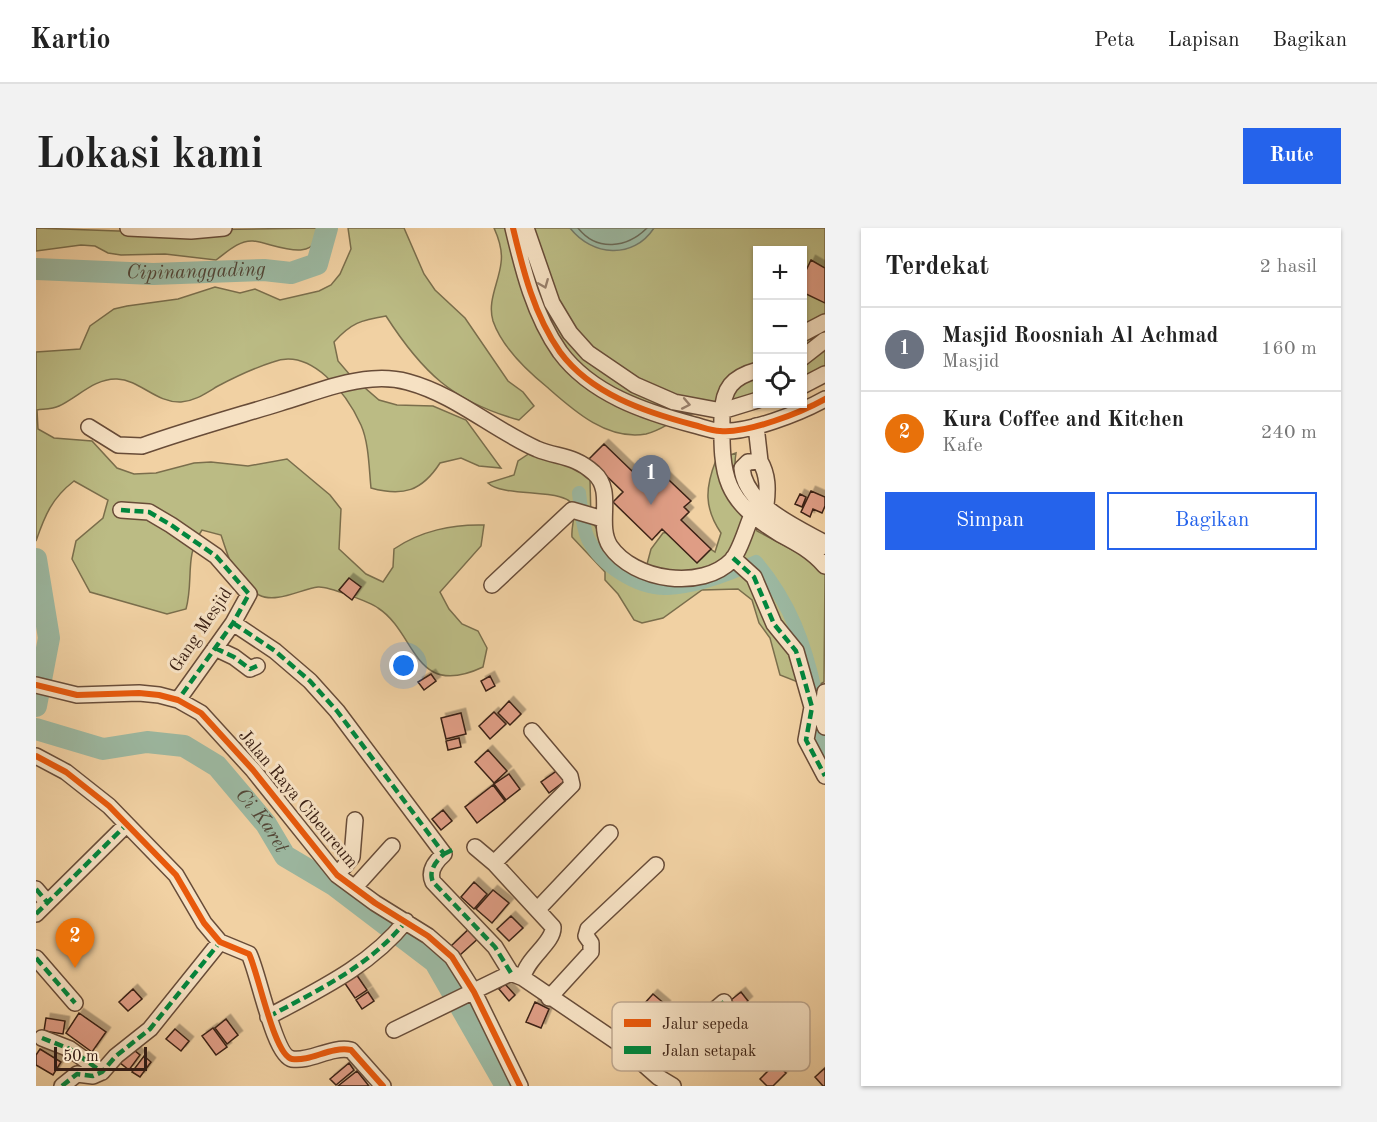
<!DOCTYPE html>
<html lang="id">
<head>
<meta charset="utf-8">
<style>
	body { margin:0; font-family:"Old Standard TT",serif; background:#f2f2f2; color:#222 }
	.controls { position:absolute; right:18px; top:18px; display:grid; overflow:hidden; border-radius:0px; box-shadow:0 2px 4px #0004 }
	.controls button { width:54px; height:54px; display:grid; place-items:center; padding:0; border:0; border-bottom:2px solid #e0e0e0; background:#fff; color:#222; font:30px sans-serif }
	.scale { position:absolute; left:18px; bottom:15px; width:93px; box-sizing:border-box; padding-left:6px; border:3px solid #3a2014; border-top:0; font-size:16px; line-height:21px; white-space:nowrap; color:#3a2014; -webkit-text-stroke:4px #f6e1c3; paint-order:stroke }
	.you { position:absolute; left:368px; top:438px; width:21px; height:21px; margin:-15px; border:4px solid #fff; border-radius:50%; background:#1a73e8; box-shadow:0 0 0 9px #1a73e833 }
	.badge { display:grid; place-items:center; width:39px; height:39px; border-radius:50%; background:#2563eb; color:#fff; font-size:20px; font-weight:700 }
	.pin { position:absolute; translate:-50% -50px; filter:drop-shadow(0 2px 3px #0008) }
	.pin::after { content:''; position:absolute; top:32px; width:21px; height:18px; background:inherit; clip-path:polygon(0 0,100% 0,50% 100%) }
	.list { margin:0; padding:0; list-style:none }
	h2 { display:flex; justify-content:space-between; align-items:center; height:78px; margin:0; padding:0 24px; font-size:26px }
	h2 small { font-size:20px; font-weight:400; color:#767676 }
	.list li { display:grid; grid-template-columns:39px 1fr auto; gap:18px; align-items:center; box-sizing:border-box; height:84px; padding:0 24px; border-top:2px solid #e0e0e0 }
	.list b { display:block; font-size:22px; white-space:nowrap }
	.list p { margin:0; font-size:20px; white-space:nowrap; color:#767676 }
	.list em { font-size:20px; font-style:normal; color:#767676 }
	.actions { display:flex; gap:12px; padding:18px 24px }
	.actions a { flex:1; padding:14px 0; border:2px solid #2563eb; border-radius:0px; text-align:center; font-size:21px; color:#2563eb }
	.actions .main { background:#2563eb; color:#fff }
	.icon { flex:none; width:33px; height:33px; fill:none; stroke:currentColor; stroke-width:2; stroke-linecap:round; stroke-linejoin:round }
	.map { position:relative; flex:none; width:789px; height:858px; overflow:hidden; border-radius:0px }
	header { display:flex; align-items:center; gap:36px; box-sizing:border-box; height:84px; padding:0 30px; background:#fff; border-bottom:2px solid #e0e0e0 }
	header strong { font-size:28px }
	nav { display:flex; gap:33px; margin-inline-start:auto; font-size:21px }
	.intro { display:flex; align-items:center; justify-content:space-between; box-sizing:border-box; height:144px; padding:0 36px }
	h1 { margin:0; font-size:42px }
	.button { padding:15px 27px; border-radius:0px; background:#2563eb; color:#fff; font-size:21px; font-weight:700 }
	main { display:flex; gap:36px; padding:0 36px }
	aside { flex:1; background:#fff; border-radius:0px; box-shadow:0 2px 4px #0004 }
	.map>svg:first-child { display:block }
</style>
</head>
<body>
<header>
<strong>Kartio</strong>
<nav><a>Peta</a><a>Lapisan</a><a>Bagikan</a></nav>
</header>
<div class="intro"><h1>Lokasi kami</h1><a class="button">Rute</a></div>
<main>
<div class="map">
<svg width="789" height="858" viewBox="0 0 789 858">
	<defs>
		<filter id="shadow"><feDropShadow dx="4.5" dy="-4.5" stdDeviation="0" flood-color="#0004"/></filter>
	</defs>
	<rect width="100%" height="100%" fill="#f1d1a3"/>
	<filter id="stains"><feTurbulence type="fractalNoise" baseFrequency=".00333" numOctaves="4"/><feColorMatrix values="0 0 0 0 .2 0 0 0 0 .09 0 0 0 0 .02 0 0 0 .5 -.17"/></filter>
	<radialGradient id="worn" r=".72"><stop offset=".6" stop-color="#630" stop-opacity="0"/><stop offset="1" stop-color="#630" stop-opacity=".3"/></radialGradient>
	<path fill="#bbbb84" stroke="#7a6e4c" stroke-width="1.5" d="M0,0L82,3L284,0C280,39 238,15 217,13C203,12 191,24 180,32L129,26L85,27L72,25L59,18L45,17L0,23Z
		M312,0H368L388,46L399,62L429,90L472,153L487,164L498,178L483,192C417,174 386,144 350,88C325,92 315,95 298,114L302,133L314,147L343,172L361,177L397,178L430,192L465,240L443,238L425,230L404,235C386,263 367,269 335,260C333,241 333,215 325,197C311,166 275,119 237,134C218,140 199,149 182,158C170,165 159,173 145,174C120,175 104,152 81,151C59,150 42,169 23,178C17,181 8,181 1,182L2,201L18,210L56,213L81,240L98,246L120,245L158,235L175,234L212,238L251,231L294,267L305,281L303,321L330,346L347,354L357,339L358,321C384,303 417,296 448,297L445,318L404,364L413,381L426,396L442,403L451,420L447,439C377,472 381,405 342,380C334,374 291,358 282,359C265,361 240,376 223,367C197,352 194,333 185,307L166,302C148,328 158,352 150,381L131,386L54,364L36,331L40,313L67,290L72,272L38,253C16,270 9,287 0,313V124L44,121L54,98L78,81L91,78L142,71L179,59L204,65L219,61L244,72L283,63L295,57L304,46L315,21Z
		M458,0H789V138L767,152L766,22H722L721,168C697,175 671,180 647,189C634,194 624,203 610,206C571,213 537,182 511,159C490,142 466,119 457,93C451,73 463,54 465,35C467,22 463,11 458,0Z
		M494,225L540,240L554,252L555,291L574,324L610,340L615,321L627,305L646,302L679,324L685,305C668,280 669,260 680,232L700,225C695,255 709,274 723,299L720,300L721,303L777,333L789,345L788,454L777,460L744,447L734,410L723,395L716,372L702,361L666,362L627,390L606,395L598,392L582,366L569,352V344L536,309C535,299 539,291 538,281C536,258 468,271 452,255L478,247L482,233Z"/>
	<path fill="#9cb8a1" stroke="#757b69" stroke-width="1.5" d="M534,0H618C597,32 556,28 534,0Z"/>
	<g fill="none" stroke-linecap="round" stroke-linejoin="round">
		<path stroke="#6b6c5a" stroke-width="1.5" d="M542,0C561,24 591,20 611,0"/>
		<path stroke="#9cb8a1" stroke-width="14" d="M543,265C545,279 546,298 552,311C565,337 601,361 631,360C661,359 694,346 720,334C754,374 769,416 780,467C784,485 783,502 789,521"/>
		<g stroke="#9cb8a1" stroke-width="22">
			<path id="s1" d="M0,41L117,46L228,42L255,45L281,36L291,0"/>
			<path d="M0,331L13,410L0,478"/>
			<path id="s2" d="M0,501L67,521L111,514L148,518L181,538L230,596L249,628L298,657L399,734L470,858"/>
		</g>
	</g>
	<path fill="#df9d85" stroke="#3a2014" stroke-width="1.5" filter="url(#shadow)" d="M775,32L789,40V75L766,64V51Z
		M568,216L596,243L603,236L609,241L615,235L655,273L648,279L653,284L645,292L675,321L661,335L626,301L616,312L577,274L587,264L553,231Z
		M775,263L789,269V278L786,285L777,281L774,289L765,284Z
		M764,266L770,269L766,279L759,276Z
		M313,350L325,359L316,372L303,362Z
		M395,446L400,453L388,462L382,454Z
		M454,448L459,458L450,463L445,453Z
		M473,473L485,486L474,497L462,485Z
		M458,484L470,496L454,511L443,498Z
		M425,485L430,506L410,511L405,490Z
		M423,510L425,519L412,522L410,513Z
		M452,522L471,543L458,555L439,534Z
		M522,542L530,552L513,565L505,554Z
		M473,546L484,561L470,572L458,556Z
		M457,557L469,573L441,595L429,579Z
		M407,582L416,593L405,602L396,591Z
		M438,654L451,666L438,681L425,669Z
		M457,662L473,675L456,695L440,681Z
		M475,688L487,700L473,713L461,701Z
		M437,697L446,707L424,727L415,718Z
		M320,746L331,762L319,770L308,754Z
		M469,756L479,767L473,773L463,761Z
		M97,761L106,771L92,783L83,774Z
		M332,764L338,773L326,781L320,772Z
		M705,764L712,773L703,781L695,772Z
		M617,766L630,777L603,808L590,796Z
		M499,774L513,781L505,800L490,794Z
		M43,785L70,804L56,824L30,805Z
		M10,790L29,793L27,806L8,803Z
		M190,791L202,807L191,816L179,800Z
		M177,800L191,819L180,827L166,808Z
		M139,801L153,813L145,823L130,811Z
		M94,819L104,827L93,842L83,834Z
		M4,821L25,834L17,847L0,837V827Z
		M108,828L115,834L104,849L96,844Z
		M313,835L318,842L300,857L294,851Z
		M740,835L750,845L737,858H731L724,851Z
		M789,840V858H787L779,849Z
		M321,843L333,858H302Z"/>
	<g fill="none" stroke-linecap="round" stroke-linejoin="round">
		<g stroke="#684c38" stroke-width="18">
			<path id="minor" d="M92,0L155,3L188,0
				M477,0C487,42 498,87 524,124C555,166 609,184 658,197C666,199 676,203 684,203C711,206 766,184 789,171
				M490,0L516,75L534,105L552,125L599,157L638,174L686,183L722,172
				M766,106L789,94
				M766,130L789,112
				M722,142C696,149 687,160 686,187C685,250 688,272 744,306C761,315 776,323 789,338
				M766,158L789,146
				M720,198L724,233
				M53,199L82,217L106,218C151,202 198,189 244,175C274,166 306,153 336,151C348,150 361,151 372,154C420,167 456,201 501,221C523,230 538,227 558,245C579,263 560,296 574,318C598,353 666,363 696,332C705,321 710,300 716,287
				M730,277C732,261 732,247 724,233L712,234L706,240C709,277 760,299 789,315L778,326
				M85,282L113,284L135,297L180,328L213,366L197,395L142,472
				M697,330L718,349L738,396L760,423L776,479L770,512L789,548
				M456,357L536,282L567,291
				M197,395L239,423L274,453L301,483L408,626C400,633 392,643 397,654L459,719L475,745
				M179,420L198,429L214,441L221,438
				M0,457L41,467L103,465L123,467L142,472L165,485L217,542L301,647L339,675L392,708L416,729L438,764L484,858
				M789,464L786,490L789,499
				M0,528L30,544L73,578L140,647L168,695L184,714L213,726C222,743 238,828 256,831C275,834 294,818 315,822L347,858
				M439,619L458,635L517,699C518,715 490,730 487,750
				M458,635L536,557L534,548L496,503
				M301,647L316,629L319,592
				M319,659L356,618
				M0,661L11,674
				M502,681L574,605
				M0,686L90,597
				M0,730L39,775
				M513,770L555,724V715L550,708L552,701L620,637
				M232,789C282,762 334,738 370,693
				M358,802L475,745L487,750L587,818L622,849L637,858
				M6,810L34,821L66,844
				M611,839L688,774
				M26,858L41,846L57,848L66,844L80,828L114,801L184,714"/>
		</g>
		<use href="#minor" stroke="#f6e1c3" stroke-width="15"/>
		<path stroke="#00873e" stroke-width="4.5" stroke-dasharray="9 4.5" stroke-linecap="butt" d="M85,282L113,284L135,297L180,328L213,366L197,395L142,472
			M697,330L718,349L738,396L760,423L776,479L770,512L789,548
			M197,395L239,423L274,453L301,483L408,626C400,633 392,643 397,654L459,719L475,745
			M179,420L198,429L214,441L221,438
			M408,626L420,620
			M0,661L11,674
			M0,686L90,597
			M0,730L39,775
			M232,789C282,762 334,738 370,693
			M6,810L34,821L66,844
			M611,839L688,774
			M26,858L41,846L57,848L66,844L80,828L114,801L184,714"/>
		<g stroke="#f6e1c3" stroke-width="10">
			<path id="cycleway" d="M477,0C487,42 498,87 524,124C555,166 609,184 658,197C666,199 676,203 684,203C711,206 766,184 789,171
				M0,457L41,467L103,465L123,467L142,472L165,485L217,542L301,647L339,675L392,708L416,729L438,764L484,858
				M0,528L30,544L73,578L140,647L168,695L184,714L213,726C222,743 238,828 256,831C275,834 294,818 315,822L347,858"/>
		</g>
		<use href="#cycleway" stroke="#e8590c" stroke-width="6"/>
	</g>
	<defs><path id="oneway-chevron" d="M-2-3.5L2.5 0L-2 3.5" fill="none" stroke-width="1.6" stroke-linecap="round" stroke-linejoin="round" transform="scale(1.5)"/></defs>
	<g stroke="#98806c">
		<use href="#oneway-chevron" transform="translate(508 56) rotate(68)"/>
		<use href="#oneway-chevron" transform="translate(650 176) rotate(11)"/>
	</g>
	<g text-anchor="middle" dominant-baseline="central" stroke-width="6" stroke-linejoin="round" paint-order="stroke">
		<g font-size="18" fill="#3a2014" stroke="#f6e1c3">
			<text transform="translate(165 402) rotate(-56)">Gang Mesjid</text>
			<text transform="translate(262 571) rotate(50)">Jalan Raya Cibeureum</text>
		</g>
		<g font-size="20" font-style="italic" fill="#524637" stroke="#f6e1c3">
			<text stroke="none"><textPath href="#s1" startOffset="160">Cipinanggading</textPath></text>
			<text stroke="none"><textPath href="#s2" startOffset="261">Ci Karet</textPath></text>
		</g>
	</g>
	<rect x="576" y="774" width="198" height="69" rx="9" fill="#f6e1c3" stroke="#bea78e" stroke-width="1.5"/>
	<rect x="588" y="791" width="27" height="8" fill="#e8590c"/>
	<rect x="588" y="818" width="27" height="8" fill="#00873e"/>
	<g font-size="16" fill="#3a2014">
		<text x="626" y="801">Jalur sepeda</text>
		<text x="626" y="828">Jalan setapak</text>
	</g>
	<rect width="100%" height="100%" filter="url(#stains)"/>
	<rect width="100%" height="100%" fill="url(#worn)"/>
</svg>
<div class="controls">
<button>+</button>
<button>−</button>
<button><svg class="icon" aria-label="locate" viewBox="0 0 24 24"><circle cx="12" cy="12" r="6"/><path d="M12 2v4M12 18v4M2 12h4M18 12h4"/></svg></button>
</div>
<div class="scale">50 m</div>
<div class="you"></div>
<div class="pin badge" style="left:615px;top:277px;background:#6b7280">1</div>
<div class="pin badge" style="left:39px;top:740px;background:#e8710a">2</div>
</div>
<aside>
<h2>Terdekat<small>2 hasil</small></h2>
<ul class="list">
<li><span class="badge" style="background:#6b7280">1</span><div><b>Masjid Roosniah Al Achmad</b><p>Masjid</p></div><em>160 m</em></li>
<li><span class="badge" style="background:#e8710a">2</span><div><b>Kura Coffee and Kitchen</b><p>Kafe</p></div><em>240 m</em></li>
</ul>
<div class="actions"><a class="main">Simpan</a><a>Bagikan</a></div>
</aside>
</main>
</body>
</html>
